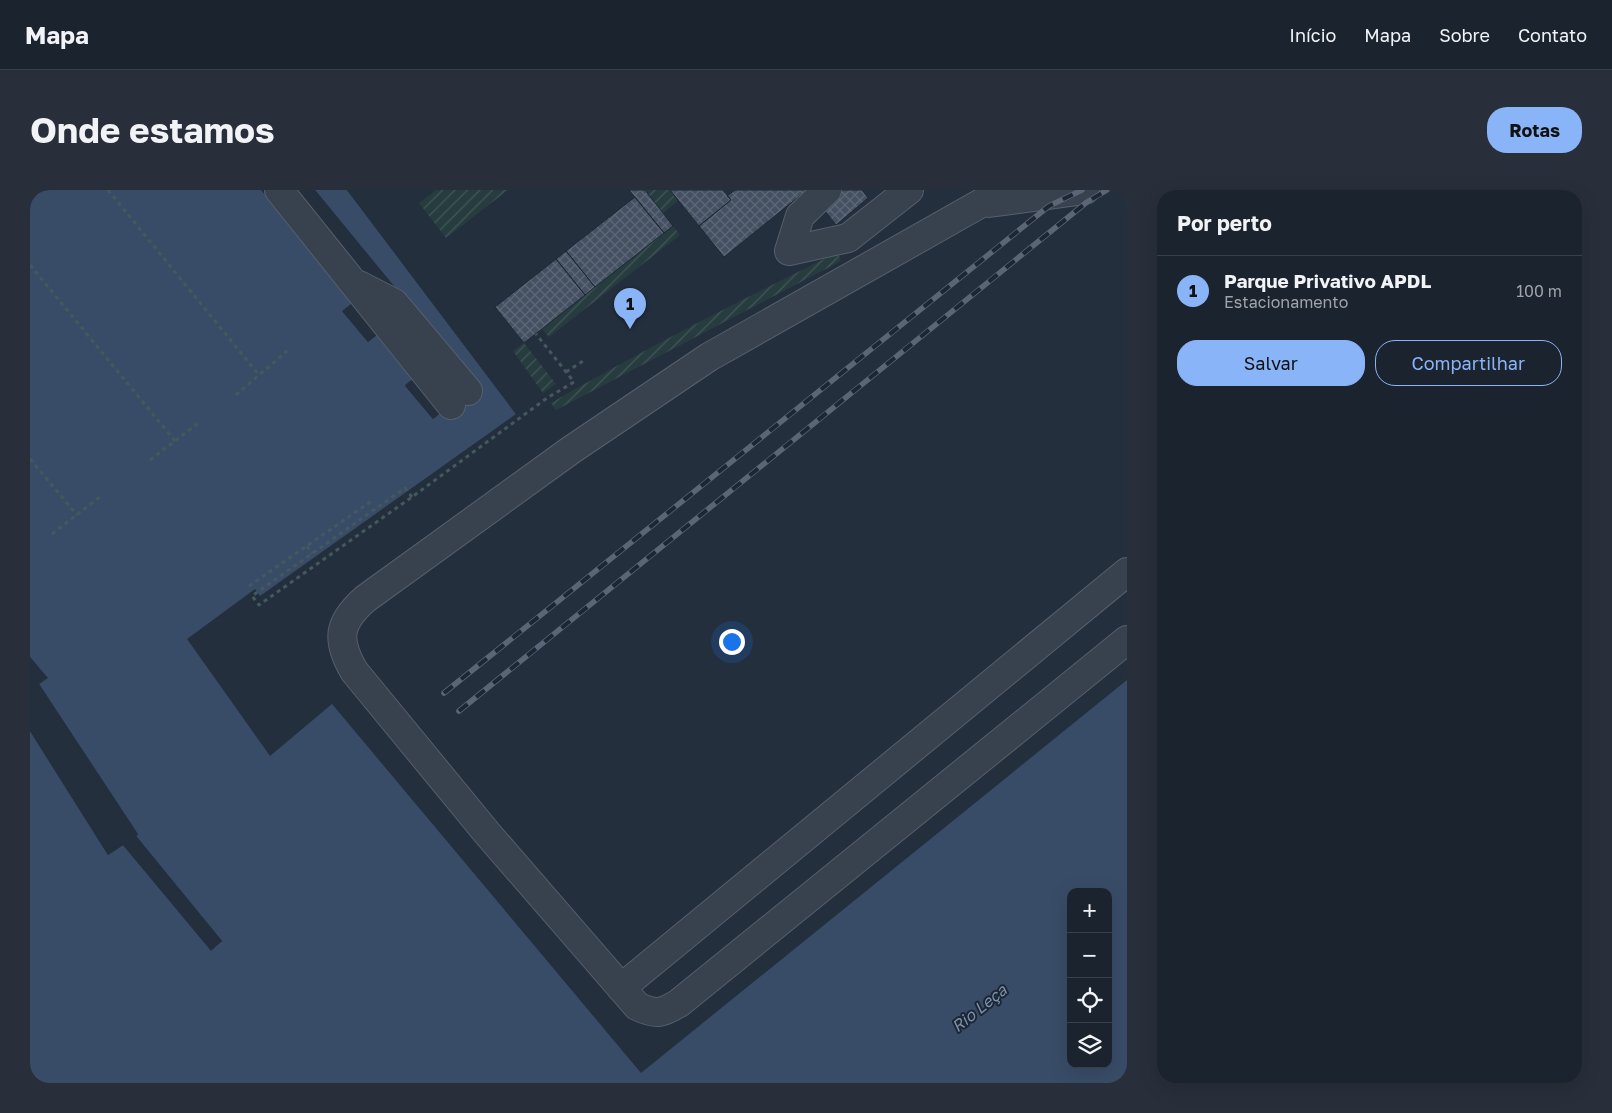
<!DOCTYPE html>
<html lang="pt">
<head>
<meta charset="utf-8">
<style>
	body { margin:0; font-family:"Golos Text",sans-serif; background:#282f3a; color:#f1f3f6 }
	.controls { position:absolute; right:15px; bottom:15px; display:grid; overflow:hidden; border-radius:10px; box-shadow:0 5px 20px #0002 }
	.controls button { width:45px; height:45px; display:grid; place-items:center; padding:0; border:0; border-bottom:1px solid #39404a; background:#1b232e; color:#f1f3f6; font:25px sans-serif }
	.you { position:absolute; left:701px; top:451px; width:18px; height:18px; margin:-12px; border:4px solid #fff; border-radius:50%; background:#1a73e8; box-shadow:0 0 0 8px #1a73e833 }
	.badge { display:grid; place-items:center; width:32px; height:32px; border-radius:50%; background:#8ab4f8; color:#111; font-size:16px; font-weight:700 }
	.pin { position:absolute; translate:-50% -41px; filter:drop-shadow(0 1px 2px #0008) }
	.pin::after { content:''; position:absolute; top:26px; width:18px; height:15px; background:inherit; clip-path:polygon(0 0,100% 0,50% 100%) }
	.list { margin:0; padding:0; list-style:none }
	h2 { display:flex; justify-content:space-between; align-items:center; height:65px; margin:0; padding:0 20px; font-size:21px }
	h2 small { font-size:16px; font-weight:400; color:#a0a4aa }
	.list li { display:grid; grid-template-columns:32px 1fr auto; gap:15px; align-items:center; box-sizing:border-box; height:70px; padding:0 20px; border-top:1px solid #39404a }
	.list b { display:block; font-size:19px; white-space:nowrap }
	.list p { margin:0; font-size:16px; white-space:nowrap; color:#a0a4aa }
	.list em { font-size:16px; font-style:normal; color:#a0a4aa }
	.actions { display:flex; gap:10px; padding:15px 20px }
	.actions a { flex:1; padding:11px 0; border:1px solid #8ab4f8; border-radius:20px; text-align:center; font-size:18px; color:#8ab4f8 }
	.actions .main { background:#8ab4f8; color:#111 }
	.icon { flex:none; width:28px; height:28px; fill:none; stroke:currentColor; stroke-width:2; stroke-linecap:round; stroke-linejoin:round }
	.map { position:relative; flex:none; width:1097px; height:893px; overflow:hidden; border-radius:20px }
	header { display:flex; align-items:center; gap:30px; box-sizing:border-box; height:70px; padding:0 25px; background:#1b232e; border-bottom:1px solid #39404a }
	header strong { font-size:24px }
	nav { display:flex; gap:28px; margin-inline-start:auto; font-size:18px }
	.intro { display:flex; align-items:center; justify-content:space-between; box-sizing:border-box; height:120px; padding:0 30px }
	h1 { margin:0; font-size:35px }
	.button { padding:12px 22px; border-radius:20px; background:#8ab4f8; color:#111; font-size:18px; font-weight:700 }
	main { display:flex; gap:30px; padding:0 30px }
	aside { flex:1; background:#1b232e; border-radius:20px; box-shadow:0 5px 20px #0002 }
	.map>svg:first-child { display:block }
</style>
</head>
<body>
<header>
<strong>Mapa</strong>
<nav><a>Início</a><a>Mapa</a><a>Sobre</a><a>Contato</a></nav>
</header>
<div class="intro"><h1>Onde estamos</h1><a class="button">Rotas</a></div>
<main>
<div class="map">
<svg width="1097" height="893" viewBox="0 0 1097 893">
	<defs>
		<pattern id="garden-furrows" width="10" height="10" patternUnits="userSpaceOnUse" patternTransform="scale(1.25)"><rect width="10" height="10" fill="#263c3f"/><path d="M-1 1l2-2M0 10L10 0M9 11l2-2" fill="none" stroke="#435659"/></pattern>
		<pattern id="building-cross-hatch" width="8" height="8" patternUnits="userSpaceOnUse" patternTransform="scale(1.25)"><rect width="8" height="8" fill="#455162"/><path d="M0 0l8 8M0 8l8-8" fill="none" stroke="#5d6877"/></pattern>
	</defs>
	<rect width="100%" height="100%" fill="#242f3e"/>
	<path fill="url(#garden-furrows)" d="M406,0H478L416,48L389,13Z
		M615,0H640L648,11L633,23Z
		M643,36L650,45L519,147L512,139Z
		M808,62L811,71L526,220L521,213C614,159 711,110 808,62Z
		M494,153L526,194L513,203L483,161Z"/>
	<path fill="#394c67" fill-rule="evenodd" d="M0,0H231L326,110L313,122L338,152L348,144L384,188L375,196L403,229L445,195L285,0H317L486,224L230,406L225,399L157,449L240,566L302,514L611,883L1097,490V893H0V541L78,665L93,655L181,760L192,751L106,646L108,645L9,494L17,488L0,467ZM1041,702H1078V874H1041Z"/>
	<path fill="#242f3e" d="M231,0H235L328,109V112L316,122L338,148L347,141L386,189L379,196L404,226L442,195L283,0H285L445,195L403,229L375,195L384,188L348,144L338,152L312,121L326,110Z
		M317,0H320L488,222L486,224Z
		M0,467L18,488L9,494L108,644L106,646L192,751L181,761L93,655L78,665L0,541V539L79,661L92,653H95L181,757L189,751L104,647V644L6,495L7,492L14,488L0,471Z"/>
	<path fill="url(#building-cross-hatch)" stroke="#1f2835" d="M599,0H615L643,36L634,43Z
		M640,0H693L701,10L669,36Z
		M705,0H777L694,67L669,36L701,10L697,6Z
		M813,0H832L838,8L806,35L792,17Z
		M605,7L634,43L565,97L536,61Z
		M536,61L565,97L555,105L526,69Z
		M526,69L555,105L494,153L465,117Z"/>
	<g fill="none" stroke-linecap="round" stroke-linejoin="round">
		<g stroke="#565f6c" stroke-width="30">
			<path id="minor" d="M249,0L421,215
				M797,0L770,26L759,61L818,48L879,0
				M979,0L969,3L679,167L541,260L335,409C308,433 306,450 324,481L457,643L607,816C626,825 631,824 649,813L1097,450
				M959,13L1055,0
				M329,95L364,113L438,201
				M591,798L1097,382"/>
		</g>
		<path stroke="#44595c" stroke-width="3" stroke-dasharray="4 4" stroke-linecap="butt" d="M78,0L229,185
			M0,75L145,251
			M536,182L553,171
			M206,205L257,161
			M0,269L47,325
			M120,270L170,232
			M382,307L375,298L222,406L229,415L382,307L517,208L544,192L506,144
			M22,344L71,306
			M277,356L282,364
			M219,396L343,310"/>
		<use href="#minor" stroke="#38414e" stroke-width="28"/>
		<g stroke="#5a6575" stroke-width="5.5">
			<path id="rail" d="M414,503L1019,16L1052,0
				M429,521L1057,12L1077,0"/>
		</g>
		<use href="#rail" stroke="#1d2633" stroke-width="4" stroke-dasharray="11" stroke-linecap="butt"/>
	</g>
	<g text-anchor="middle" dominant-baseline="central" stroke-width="4" stroke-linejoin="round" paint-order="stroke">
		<g font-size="16" font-style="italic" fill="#7c92b1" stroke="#1d2633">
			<text transform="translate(949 818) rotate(-39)">Rio Leça</text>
		</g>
	</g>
</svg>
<div class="controls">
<button>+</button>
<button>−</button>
<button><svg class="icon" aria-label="locate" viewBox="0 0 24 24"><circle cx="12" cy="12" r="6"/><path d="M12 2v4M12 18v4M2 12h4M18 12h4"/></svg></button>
<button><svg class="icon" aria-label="layers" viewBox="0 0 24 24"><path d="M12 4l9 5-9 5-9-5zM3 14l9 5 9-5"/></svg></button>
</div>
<div class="you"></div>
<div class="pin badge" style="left:600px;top:139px">1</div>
</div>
<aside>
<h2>Por perto<small></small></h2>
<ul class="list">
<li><span class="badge">1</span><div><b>Parque Privativo APDL</b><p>Estacionamento</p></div><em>100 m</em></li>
</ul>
<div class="actions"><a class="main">Salvar</a><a>Compartilhar</a></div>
</aside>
</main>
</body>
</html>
